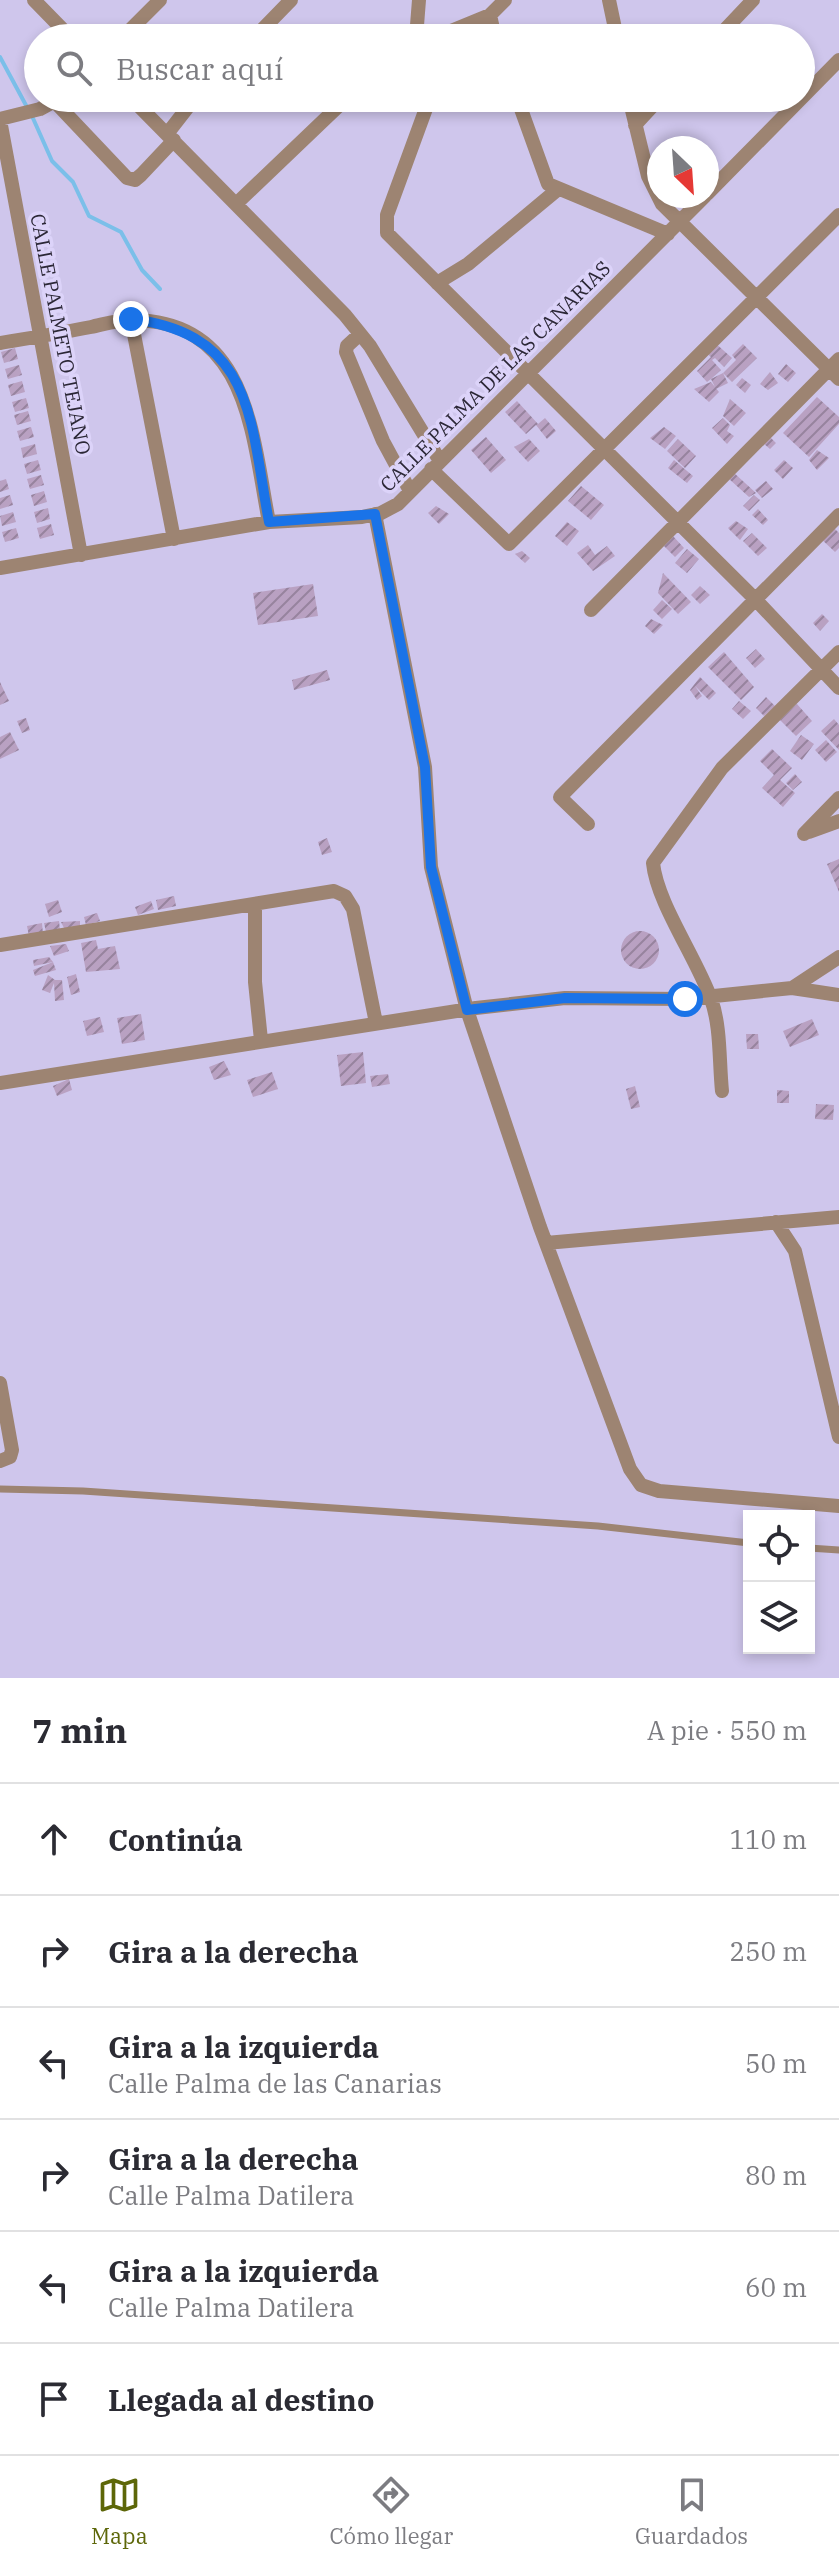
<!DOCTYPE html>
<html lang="es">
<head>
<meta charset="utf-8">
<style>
	body { margin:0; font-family:"IBM Plex Serif",serif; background:#f7f7f7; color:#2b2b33 }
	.controls { position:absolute; right:24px; bottom:24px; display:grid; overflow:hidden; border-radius:0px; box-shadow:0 4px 12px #0003 }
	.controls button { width:72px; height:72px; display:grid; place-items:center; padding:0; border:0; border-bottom:2px solid #e1e1e2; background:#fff; color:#2b2b33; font:40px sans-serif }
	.compass { position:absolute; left:647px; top:136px; width:72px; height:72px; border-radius:50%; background:#fff; box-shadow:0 4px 12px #0003; rotate:155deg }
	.stop { position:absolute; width:24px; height:24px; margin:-18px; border:6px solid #1a73e8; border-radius:50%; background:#fff }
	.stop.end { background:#1a73e8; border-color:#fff; box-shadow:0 2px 8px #0008 }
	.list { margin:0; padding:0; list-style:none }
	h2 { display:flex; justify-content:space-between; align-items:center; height:104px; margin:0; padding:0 32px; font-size:34px }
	h2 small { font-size:26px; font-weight:400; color:#7c7c81 }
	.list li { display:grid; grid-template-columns:52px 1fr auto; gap:24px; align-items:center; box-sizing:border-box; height:112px; padding:0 32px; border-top:2px solid #e1e1e2 }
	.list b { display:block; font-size:30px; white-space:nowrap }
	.list p { margin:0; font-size:26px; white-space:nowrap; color:#7c7c81 }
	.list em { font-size:26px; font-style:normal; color:#7c7c81 }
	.icon { flex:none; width:44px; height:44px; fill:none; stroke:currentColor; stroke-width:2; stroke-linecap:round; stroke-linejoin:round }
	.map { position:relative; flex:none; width:839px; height:1678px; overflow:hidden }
	.search { position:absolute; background:#fff; box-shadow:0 4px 12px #0003; left:24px; right:24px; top:24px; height:88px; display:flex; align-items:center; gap:20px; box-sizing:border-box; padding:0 28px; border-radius:44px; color:#7c7c81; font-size:30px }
	.sheet { height:776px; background:#fff }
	nav { display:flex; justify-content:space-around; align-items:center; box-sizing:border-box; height:112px; border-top:2px solid #e1e1e2; background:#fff; font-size:22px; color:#7c7c81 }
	nav a { display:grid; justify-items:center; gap:4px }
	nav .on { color:#5d6709 }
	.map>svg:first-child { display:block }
</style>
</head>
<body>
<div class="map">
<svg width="839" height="1678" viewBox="0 0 839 1678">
	<defs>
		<pattern id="building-hatch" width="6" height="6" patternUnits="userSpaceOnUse" patternTransform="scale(2)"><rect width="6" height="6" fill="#b9a1c2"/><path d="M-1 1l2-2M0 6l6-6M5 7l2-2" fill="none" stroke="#97839e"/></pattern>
	</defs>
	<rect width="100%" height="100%" fill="#cfc6ec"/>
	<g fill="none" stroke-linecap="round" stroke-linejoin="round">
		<path stroke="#7bbfe9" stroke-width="4" d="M0,57L28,109
			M32,116L52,161L73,182L89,216L121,232L142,270L160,289"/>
	</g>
	<path fill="url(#building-hatch)" d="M714,342L732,358L724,367L715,358L712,360L721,370L711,379L723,373L728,383L716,389L711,379L707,382L697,371L711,357L705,352Z
		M743,344L757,358L732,382L723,373L736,360L732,355Z
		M15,348L18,359L4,363L1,352Z
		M786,364L796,373L788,382L778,374Z
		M19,365L22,375L8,379L5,369Z
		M770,372L778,383L768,390L760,384Z
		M742,378L751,385L745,393L736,385Z
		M22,381L25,392L11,396L8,385Z
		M711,382L719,392L709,402L694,389Z
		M817,397L839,417V424L809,457L783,433Z
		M26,398L29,408L15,412L12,402Z
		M730,399L746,413L734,426L723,416Z
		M517,401L538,424L545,418L556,431L547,439L536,425L526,434L505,412Z
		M28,411L31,421L17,425L14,415Z
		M723,418L730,425L727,431L734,436L727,444L712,428Z
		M31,427L34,437L20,441L17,431Z
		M664,427L676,436L665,449L650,438Z
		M769,436L776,443L770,449L763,443Z
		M486,437L506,460L491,473L471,450Z
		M529,439L540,451L528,462L514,447Z
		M678,439L696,456L685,468L667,451Z
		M35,444L37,454L23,458L21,448Z
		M817,450L829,458L817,470L809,460Z
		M38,460L41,470L27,474L24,464Z
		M674,460L693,476L687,483L668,468Z
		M784,460L793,468L783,479L774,470Z
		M733,472L756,493L749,497L728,478Z
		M41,475L44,485L30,489L27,479Z
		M6,479L9,489L0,492V481Z
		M766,481L773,489L762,498L755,490Z
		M581,486L604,505L591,520L568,501Z
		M44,491L47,502L34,506L31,495Z
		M10,495L13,505L0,509V498Z
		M754,495L760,500L749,511L743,506Z
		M436,506L449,514L439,524L428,513Z
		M48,508L50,519L37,523L34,512Z
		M758,509L768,520L763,525L752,515Z
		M13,512L16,522L2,526L0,516Z
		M736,521L748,529L740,540L728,528Z
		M567,522L579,531L567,546L555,536Z
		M51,524L54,535L40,539L37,528Z
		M830,524L839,533V548L835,552L818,536Z
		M16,528L19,538L5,542L2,532Z
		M752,533L767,548L758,556L743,541Z
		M673,536L684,548L675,557L663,545Z
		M588,545L595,555L607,546L615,556L593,571L577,553Z
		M687,549L699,559L687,573L675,563Z
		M522,551L530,558L525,563L515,554Z
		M663,573L691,602L678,614L658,593Z
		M313,584L318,616L258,625L253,593Z
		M700,586L710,595L700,604L691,595Z
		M662,600L672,609L662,619L653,610Z
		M822,614L829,621L820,631L813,623Z
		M651,619L663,625L654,634L645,626Z
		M756,649L765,659L755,668L746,658Z
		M724,652L754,687L741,700L708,667Z
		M327,670L330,680L294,690L292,680Z
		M700,677L716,693L709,700L695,686L702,696L697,700L690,690Z
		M0,682L9,701L0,705Z
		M766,697L775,706L764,716L756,708Z
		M739,701L751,711L743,719L732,709Z
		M797,704L812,721L796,736L780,720Z
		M26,718L30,730L22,733L17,721Z
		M834,719L839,725V750L821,731Z
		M10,732L19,750L0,759V737Z
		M801,735L814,744L802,760L790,751Z
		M826,740L837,752L826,762L815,750Z
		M772,749L792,768L780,780L795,793L783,807L762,788L774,775L760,761Z
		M795,774L802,782L793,790L786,783Z
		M327,838L332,852L322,855L318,842Z
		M839,859V892L827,864Z
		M174,896L176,906L158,910L156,900Z
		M58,900L62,912L49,917L45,904Z
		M151,901L154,909L138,915L135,907Z
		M97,913L100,921L86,925L84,917Z
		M59,921L60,930L46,932L44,923Z
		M80,921V930H65L61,922Z
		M42,923L43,934L29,936L27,926Z
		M621 950a19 19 0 1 1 38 0a19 19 0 1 1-38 0Z
		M96,940L98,949L115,946L120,969L86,972L81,943Z
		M66,944L69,951L54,956L50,946Z
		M49,957L53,962L34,966L33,960Z
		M53,962L56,970L35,976L33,970Z
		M76,974L80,992L71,995L67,977Z
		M48,975L55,980H62L64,1000L55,1001L54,983L50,993L42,990Z
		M141,1014L145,1040L122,1044L117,1018Z
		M100,1017L104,1032L87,1036L83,1021Z
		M812,1019L819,1035L790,1047L783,1031Z
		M746,1034H758L759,1049H747Z
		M363,1052L366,1083L341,1086L337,1055Z
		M224,1061L231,1075L214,1080L209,1067Z
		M272,1072L278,1089L253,1097L247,1080Z
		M388,1074L390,1084L372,1087L370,1076Z
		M69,1079L72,1090L57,1096L53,1086Z
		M635,1086L640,1107L631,1109L626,1089Z
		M777,1090L789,1091V1103H777Z
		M816,1104L834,1105L833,1120L815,1119Z"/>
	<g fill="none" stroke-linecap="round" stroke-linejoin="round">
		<path stroke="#9d8472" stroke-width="7" d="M0,1489L83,1491L598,1526L749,1543
			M809,1548L839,1550"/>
		<path stroke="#9d8472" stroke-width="14" d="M34,0L71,38
			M609,0L617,38
			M122,38L160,0
			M254,38L291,0
			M416,38L419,0
			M434,38L490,15
			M495,38L490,15L505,0
			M717,38L753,0
			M131,98L345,315L370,346L440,461
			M442,98L428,103L387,215V233L756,600L839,688
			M517,98L548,184L668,234
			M629,98L648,176L662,204L839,379
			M55,102L127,178L135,180L141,175L174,140
			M0,119L40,109L60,98
			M0,120L81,555
			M635,125L660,98
			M167,134L195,98
			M707,194L839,60
			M236,204L347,98
			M437,283L468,264L557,190
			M131,319L174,539
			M360,334L347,346L346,352L383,441L410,491
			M0,343C30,338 61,333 91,327C105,324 120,319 134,320C249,322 252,436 269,522
			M431,469L509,544L839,215
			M375,514L425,767L431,867L467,1010L540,1227L630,1469L641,1485L659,1491L839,1506
			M0,568L269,522L362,517L381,513L398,504L705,196
			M591,610L839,359
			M588,824L560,797L839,515
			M809,832L839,821
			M804,834L839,798
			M255,904V982L261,1040
			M0,945L334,891L345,896L353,909L376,1023
			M792,988L839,995
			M0,1083L476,1008L565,998L685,999L792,988L839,957
			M722,1091C719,1062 721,1026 711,999C696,957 657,903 653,863L722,768L839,652
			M776,1222L795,1251L839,1437
			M546,1243L839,1217
			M0,1383L12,1450L10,1457L0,1461"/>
	</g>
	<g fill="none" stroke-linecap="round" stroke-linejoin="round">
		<path stroke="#1a73e8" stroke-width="10" d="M131,319C255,334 250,422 269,522L375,514L425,767L431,867L467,1010L565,998L685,999"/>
	</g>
	<g text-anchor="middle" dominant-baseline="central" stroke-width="7" stroke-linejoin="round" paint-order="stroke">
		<g font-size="20" fill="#2b2736" stroke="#dcd3f9">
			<text transform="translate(61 334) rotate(79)">CALLE PALMETO TEJANO</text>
			<text transform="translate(495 376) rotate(-45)">CALLE PALMA DE LAS CANARIAS</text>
		</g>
	</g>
</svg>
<div class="controls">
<button><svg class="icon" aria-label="locate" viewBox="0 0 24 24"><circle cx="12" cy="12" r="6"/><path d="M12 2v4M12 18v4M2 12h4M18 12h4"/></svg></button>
<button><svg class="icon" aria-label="layers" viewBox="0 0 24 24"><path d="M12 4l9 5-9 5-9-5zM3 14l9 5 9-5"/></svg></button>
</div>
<svg class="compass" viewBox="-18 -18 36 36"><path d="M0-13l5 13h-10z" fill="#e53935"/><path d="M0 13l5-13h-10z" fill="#7c7c81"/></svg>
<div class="stop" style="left:685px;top:999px"></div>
<div class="stop end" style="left:131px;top:319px"></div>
<div class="search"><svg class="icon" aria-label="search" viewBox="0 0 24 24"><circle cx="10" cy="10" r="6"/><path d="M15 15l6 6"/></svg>Buscar aquí</div>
</div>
<section class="sheet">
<h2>7 min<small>A pie · 550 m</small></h2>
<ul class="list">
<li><svg class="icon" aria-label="ahead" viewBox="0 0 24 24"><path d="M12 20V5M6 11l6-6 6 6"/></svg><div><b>Continúa</b></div><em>110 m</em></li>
<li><svg class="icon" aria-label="right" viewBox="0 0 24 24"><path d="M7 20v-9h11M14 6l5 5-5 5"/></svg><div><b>Gira a la derecha</b></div><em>250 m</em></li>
<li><svg class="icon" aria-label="left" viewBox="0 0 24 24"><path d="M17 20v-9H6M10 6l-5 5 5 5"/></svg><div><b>Gira a la izquierda</b><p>Calle Palma de las Canarias</p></div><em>50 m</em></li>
<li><svg class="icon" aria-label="right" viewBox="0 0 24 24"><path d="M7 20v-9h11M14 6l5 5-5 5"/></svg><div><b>Gira a la derecha</b><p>Calle Palma Datilera</p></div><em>80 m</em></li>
<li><svg class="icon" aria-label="left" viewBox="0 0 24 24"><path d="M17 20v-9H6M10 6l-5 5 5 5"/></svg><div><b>Gira a la izquierda</b><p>Calle Palma Datilera</p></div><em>60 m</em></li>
<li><svg class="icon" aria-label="arrive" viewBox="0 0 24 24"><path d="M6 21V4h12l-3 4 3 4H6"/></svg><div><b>Llegada al destino</b></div></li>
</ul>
</section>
<nav>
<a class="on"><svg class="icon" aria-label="map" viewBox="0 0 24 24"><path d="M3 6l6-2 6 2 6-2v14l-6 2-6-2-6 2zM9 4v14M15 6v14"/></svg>Mapa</a>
<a><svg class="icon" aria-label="directions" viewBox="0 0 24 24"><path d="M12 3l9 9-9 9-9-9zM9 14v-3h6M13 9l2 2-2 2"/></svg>Cómo llegar</a>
<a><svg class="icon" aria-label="saved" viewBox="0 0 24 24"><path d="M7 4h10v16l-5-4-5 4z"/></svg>Guardados</a>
</nav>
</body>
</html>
